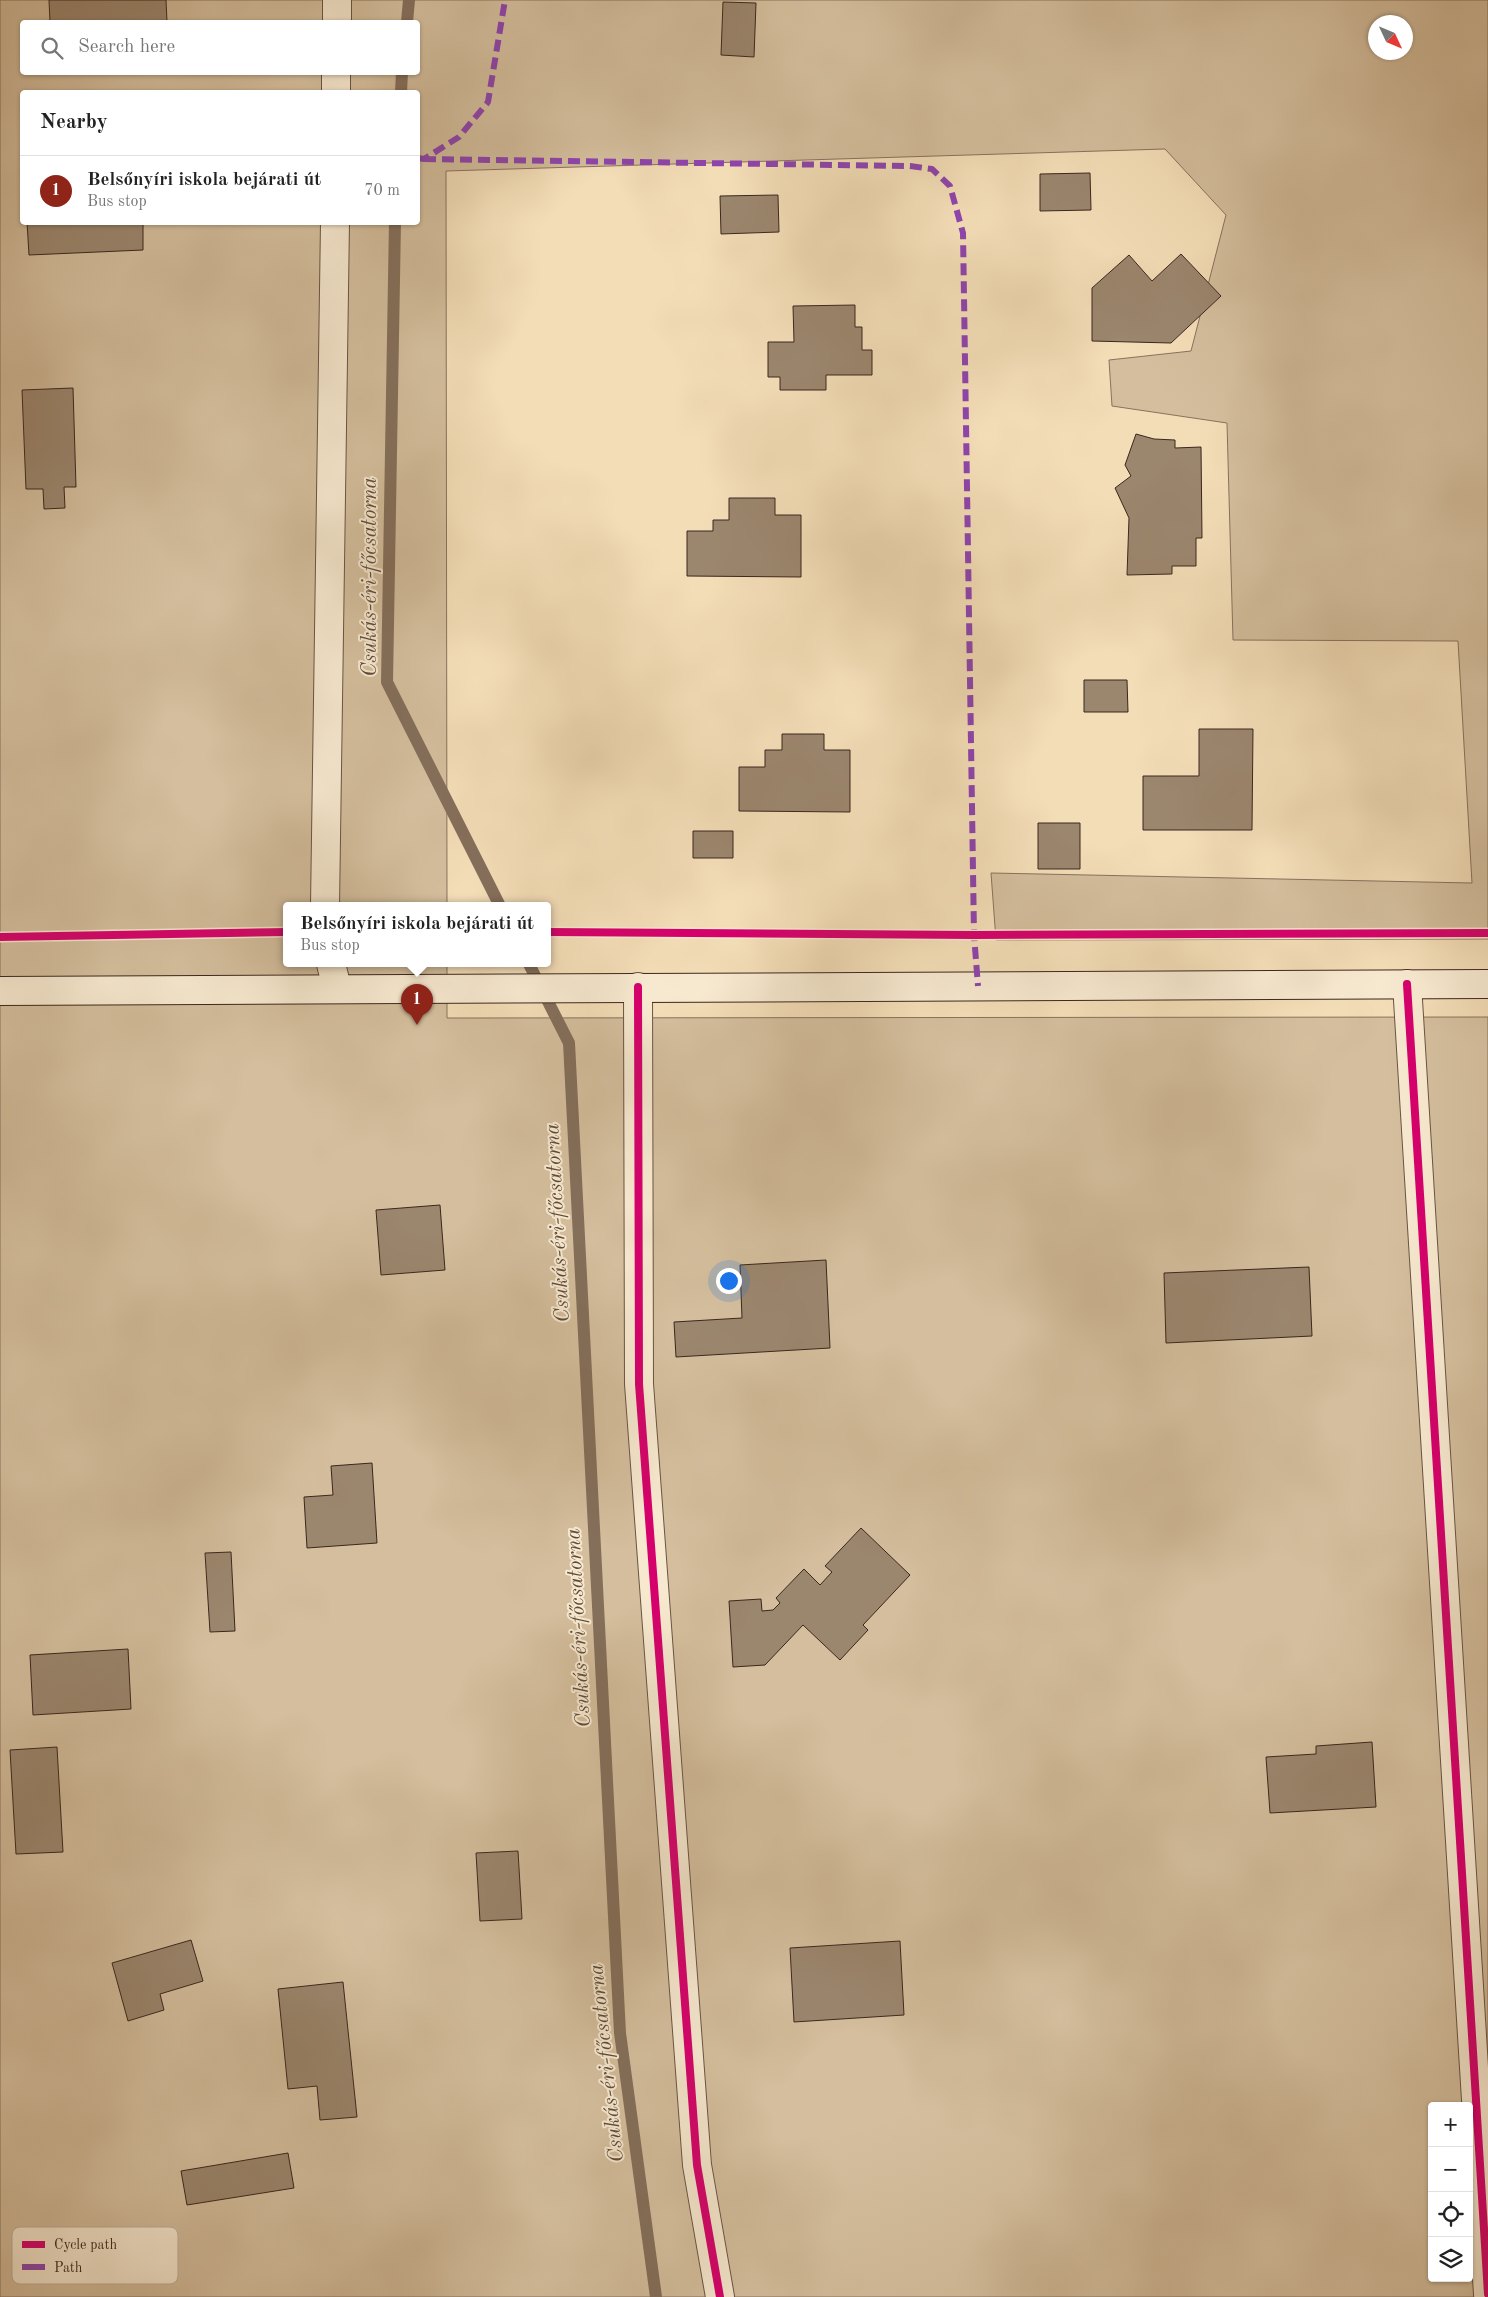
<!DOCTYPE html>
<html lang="en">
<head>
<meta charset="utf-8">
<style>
	body { margin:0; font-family:"Old Standard TT",serif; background:#f6f6f6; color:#222 }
	.controls { position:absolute; right:15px; bottom:15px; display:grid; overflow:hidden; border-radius:5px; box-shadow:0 1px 4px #0004 }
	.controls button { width:45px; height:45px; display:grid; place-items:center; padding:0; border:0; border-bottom:1px solid #e0e0e0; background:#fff; color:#222; font:25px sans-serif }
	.compass { position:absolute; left:1368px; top:15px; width:45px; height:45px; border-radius:50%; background:#fff; box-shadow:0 1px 4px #0004; rotate:134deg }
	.you { position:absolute; left:728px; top:1280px; width:18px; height:18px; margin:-12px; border:4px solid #fff; border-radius:50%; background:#1a73e8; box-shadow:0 0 0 8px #1a73e833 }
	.badge { display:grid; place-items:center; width:32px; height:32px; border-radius:50%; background:#8f2418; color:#fff; font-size:16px; font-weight:700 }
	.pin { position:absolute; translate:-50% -41px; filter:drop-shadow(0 1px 2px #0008) }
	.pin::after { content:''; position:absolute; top:26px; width:18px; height:15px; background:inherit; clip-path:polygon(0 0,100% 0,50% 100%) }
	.popup { position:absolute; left:283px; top:902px; width:268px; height:65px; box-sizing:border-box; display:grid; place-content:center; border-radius:5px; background:#fff; filter:drop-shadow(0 1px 4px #0005); font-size:16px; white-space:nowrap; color:#767676 }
	.popup b { font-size:19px; color:#222 }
	.popup::after { content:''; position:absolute; left:50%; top:100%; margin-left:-10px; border:10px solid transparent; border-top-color:#fff }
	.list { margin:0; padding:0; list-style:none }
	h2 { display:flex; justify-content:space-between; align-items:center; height:65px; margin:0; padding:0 20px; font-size:21px }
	h2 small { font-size:16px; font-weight:400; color:#767676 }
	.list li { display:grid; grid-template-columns:32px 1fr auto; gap:15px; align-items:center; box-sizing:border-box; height:70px; padding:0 20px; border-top:1px solid #e0e0e0 }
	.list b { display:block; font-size:19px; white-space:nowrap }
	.list p { margin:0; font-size:16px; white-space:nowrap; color:#767676 }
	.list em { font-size:16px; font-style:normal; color:#767676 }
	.icon { flex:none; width:28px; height:28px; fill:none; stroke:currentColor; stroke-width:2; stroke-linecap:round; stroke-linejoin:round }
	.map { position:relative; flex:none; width:1488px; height:2297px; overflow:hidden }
	.search { position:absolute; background:#fff; box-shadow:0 1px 4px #0004; left:20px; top:20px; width:400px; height:55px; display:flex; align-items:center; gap:12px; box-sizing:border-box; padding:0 18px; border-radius:5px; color:#767676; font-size:19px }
	.panel { position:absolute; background:#fff; box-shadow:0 1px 4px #0004; left:20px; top:90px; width:400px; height:135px; border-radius:5px }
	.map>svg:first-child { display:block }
</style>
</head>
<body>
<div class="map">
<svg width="1488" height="2297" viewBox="0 0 1488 2297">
	<rect width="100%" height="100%" fill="#f3ddb7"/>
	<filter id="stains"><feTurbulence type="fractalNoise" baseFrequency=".004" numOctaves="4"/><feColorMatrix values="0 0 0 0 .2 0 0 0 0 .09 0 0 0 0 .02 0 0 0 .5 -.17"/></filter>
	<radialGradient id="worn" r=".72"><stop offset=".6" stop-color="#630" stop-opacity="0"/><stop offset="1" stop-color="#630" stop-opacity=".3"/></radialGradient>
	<path fill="#d4be9d" stroke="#88725e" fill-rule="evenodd" d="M0,0H1488V939L996,940L991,873L1472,883L1458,641L1233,640L1227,423L1112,406L1109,360L1191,351L1226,215L1165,149L446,171L447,906H287V964H447V1018L1488,1017V2297H0ZM22,22H418V72H22ZM1376,22H1406V52H1376ZM22,92H418V222H22ZM1432,2106H1469V2278H1432Z"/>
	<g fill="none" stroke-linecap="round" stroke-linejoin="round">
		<path stroke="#846f5b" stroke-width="12" d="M407,22L409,0
			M401,92L402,72
			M395,222L387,682L500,906
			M529,964L569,1043L620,2033L656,2297"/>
	</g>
	<path fill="#9b866e" stroke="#3b271e" d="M49,0H166L167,22H50Z
		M723,2L756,3L754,57L721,55Z
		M1090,173L1091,210L1040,211V174Z
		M778,195L779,232L721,234L720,196Z
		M27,222H143V250L29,255Z
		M1181,254L1221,296L1171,343L1092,341V288L1129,255L1152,281Z
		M855,305V327H862V350H872V375H826V390H780V377H768V342H794L793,306Z
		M73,388L76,487H64L65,508L44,509L43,489H26L22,390Z
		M1136,434L1154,439L1175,440V448L1201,447L1202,538H1196V566H1172V574L1127,575L1129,518L1115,488L1131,476L1125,465Z
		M729,498H775V515H801V577L687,576V531H713V520H729Z
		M1084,680H1127L1128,712H1084Z
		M1199,729H1253L1252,830H1143V776H1199Z
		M782,734H824V750H850V812L739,811V767H765V750H782Z
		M1038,823H1080V869H1038Z
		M693,831H733V858H693Z
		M440,1205L445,1270L381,1275L376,1210Z
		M826,1260L830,1348L676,1357L674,1322L742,1318L740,1265Z
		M1309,1267L1312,1336L1166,1343L1164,1273Z
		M372,1463L377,1543L307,1548L304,1497L333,1495L331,1466Z
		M861,1528L910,1575L863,1625L868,1630L840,1660L803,1625L765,1665L733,1667L729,1601L761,1599L762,1611L773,1610L780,1603L776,1598L804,1569L820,1585L832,1572L825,1566Z
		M231,1552L235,1631L210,1632L205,1553Z
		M128,1649L131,1709L33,1715L30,1655Z
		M1372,1742L1376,1807L1270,1813L1266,1757L1316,1754V1746Z
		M57,1747L63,1852L16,1854L10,1750Z
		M518,1851L522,1919L480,1921L476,1853Z
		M191,1940L203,1981L160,1994L164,2010L128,2021L112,1963Z
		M900,1941L904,2015L794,2022L790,1948Z
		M343,1982L357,2117L320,2120L317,2086L288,2089L278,1989Z
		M288,2153L294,2188L187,2205L181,2171Z"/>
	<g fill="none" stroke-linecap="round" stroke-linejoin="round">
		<g stroke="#695444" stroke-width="30">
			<path id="street" d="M337,22V0
				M336,92V72
				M325,906L335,222
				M331,964L337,988
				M1407,984L1488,2294
				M638,987L639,1384L697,2165L720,2297"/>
		</g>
		<g stroke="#3b271e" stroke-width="30">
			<path id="secondary" d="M0,991L1488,984"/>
		</g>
		<use href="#street" stroke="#f7e9d0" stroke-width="28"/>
		<use href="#secondary" stroke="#f7e9d0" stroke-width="28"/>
		<path stroke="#8e44ad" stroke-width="6" stroke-dasharray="12 6" stroke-linecap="butt" d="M418,158L424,159L459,137L488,102L505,0
			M424,159L910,166L932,169L950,186L963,233L974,935L978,986"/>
		<g stroke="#f7e9d0" stroke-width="11">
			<path id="cycleway" d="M547,932L974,935L1488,933
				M0,937L287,932
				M1407,984L1488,2294
				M638,987L639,1384L697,2165L720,2297"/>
		</g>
		<use href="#cycleway" stroke="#d6006c" stroke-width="8"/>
	</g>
	<g text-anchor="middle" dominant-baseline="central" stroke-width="4" stroke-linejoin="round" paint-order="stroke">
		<g font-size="21" font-style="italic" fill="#5f4b3c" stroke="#f7e9d0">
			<text transform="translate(370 577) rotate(-90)">Csukás-éri-főcsatorna</text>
			<text transform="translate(558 1223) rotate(-93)">Csukás-éri-főcsatorna</text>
			<text transform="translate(579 1628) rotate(-93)">Csukás-éri-főcsatorna</text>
			<text transform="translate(607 2063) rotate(-96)">Csukás-éri-főcsatorna</text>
		</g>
	</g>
	<rect x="12" y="2227" width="166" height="57" rx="8" fill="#f7e9d0" stroke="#bfaf9b" stroke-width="1"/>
	<rect x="22" y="2241" width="23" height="7" fill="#d6006c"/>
	<rect x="22" y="2264" width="23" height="6" fill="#8e44ad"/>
	<g font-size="14" fill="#3b271e">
		<text x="54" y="2249">Cycle path</text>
		<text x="54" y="2272">Path</text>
	</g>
	<rect width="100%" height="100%" filter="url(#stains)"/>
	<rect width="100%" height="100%" fill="url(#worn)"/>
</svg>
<div class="controls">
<button>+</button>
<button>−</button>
<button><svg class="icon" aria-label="locate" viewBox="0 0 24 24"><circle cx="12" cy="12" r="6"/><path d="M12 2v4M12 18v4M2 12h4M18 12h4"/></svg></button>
<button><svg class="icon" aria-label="layers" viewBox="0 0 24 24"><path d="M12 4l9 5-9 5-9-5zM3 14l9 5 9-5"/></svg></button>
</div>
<svg class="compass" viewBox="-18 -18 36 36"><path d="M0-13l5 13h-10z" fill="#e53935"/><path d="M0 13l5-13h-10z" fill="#767676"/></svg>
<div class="you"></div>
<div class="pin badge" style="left:417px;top:1025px">1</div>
<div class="popup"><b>Belsőnyíri iskola bejárati út</b>Bus stop</div>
<div class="search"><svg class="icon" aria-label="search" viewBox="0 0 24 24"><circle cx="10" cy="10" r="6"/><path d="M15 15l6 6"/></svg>Search here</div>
<section class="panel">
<h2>Nearby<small></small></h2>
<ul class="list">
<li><span class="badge">1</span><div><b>Belsőnyíri iskola bejárati út</b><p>Bus stop</p></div><em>70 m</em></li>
</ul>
</section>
</div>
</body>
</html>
